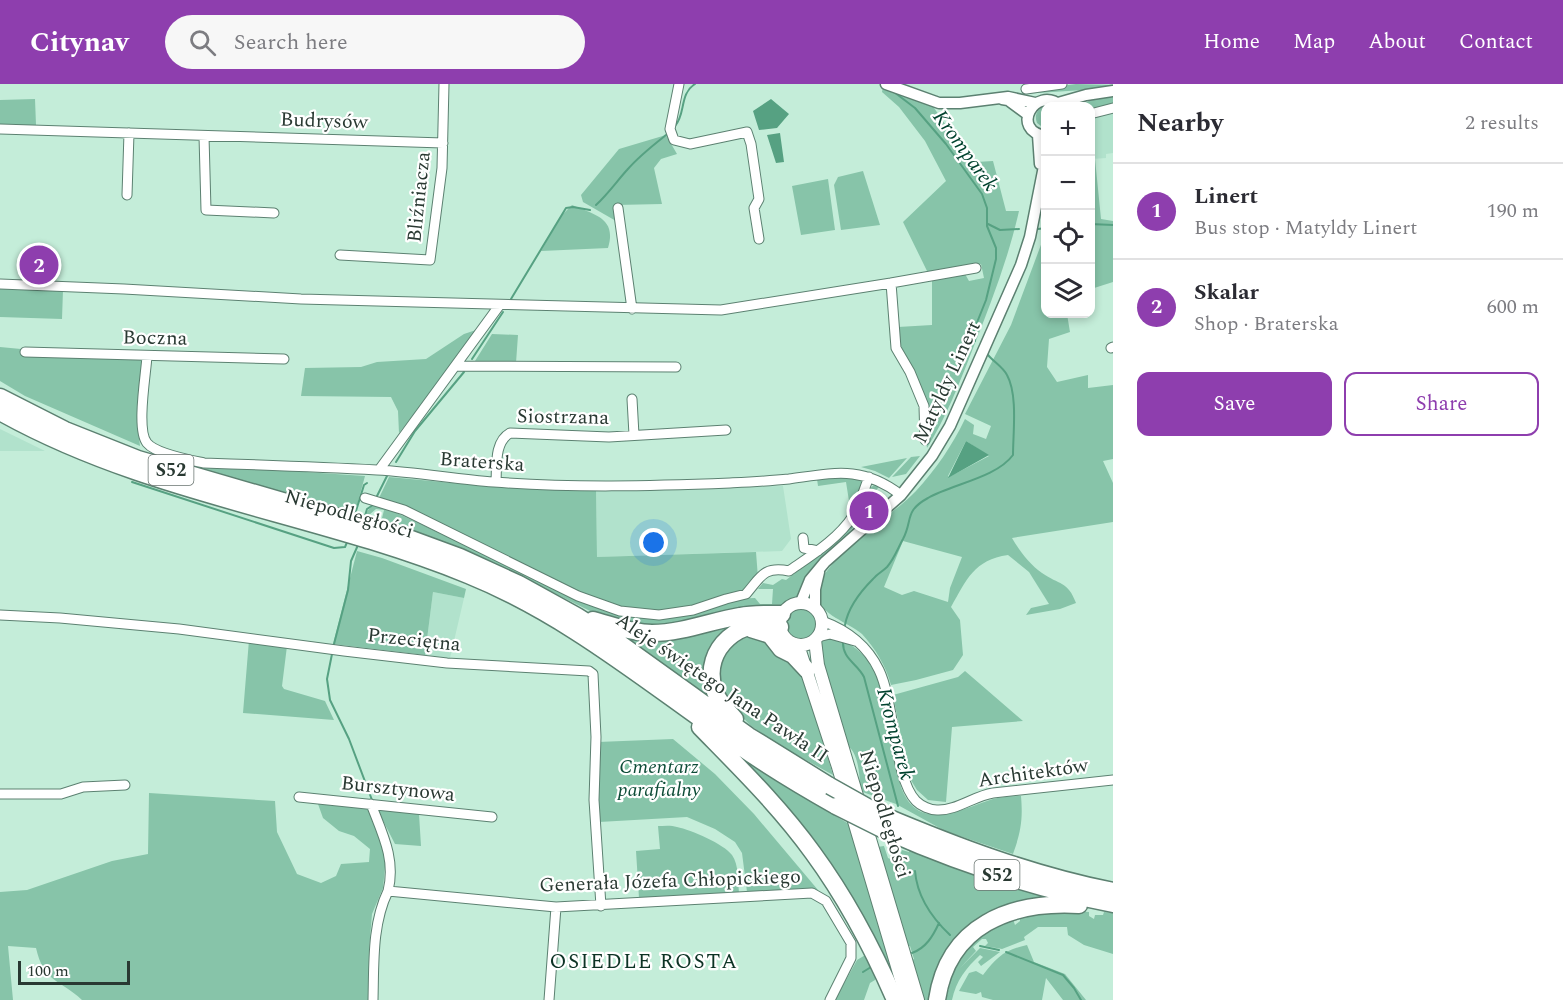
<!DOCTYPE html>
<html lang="en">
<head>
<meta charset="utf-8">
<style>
	body { margin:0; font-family:Spectral,serif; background:#f7f7f7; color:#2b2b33 }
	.controls { position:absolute; right:18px; top:18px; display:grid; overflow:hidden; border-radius:12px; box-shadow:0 3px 9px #0003 }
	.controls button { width:54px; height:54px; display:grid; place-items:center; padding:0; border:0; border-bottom:2px solid #e1e1e2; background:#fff; color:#2b2b33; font:30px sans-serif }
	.scale { position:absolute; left:18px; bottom:15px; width:112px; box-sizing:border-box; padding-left:6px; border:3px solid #293932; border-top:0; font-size:16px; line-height:21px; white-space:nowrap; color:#293932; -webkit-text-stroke:4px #fff; paint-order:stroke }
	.you { position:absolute; left:654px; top:459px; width:21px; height:21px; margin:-15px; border:4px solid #fff; border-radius:50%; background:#1a73e8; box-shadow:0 0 0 9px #1a73e833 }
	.badge { display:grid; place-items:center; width:39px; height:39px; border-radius:50%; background:#8e3eae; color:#fff; font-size:20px; font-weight:700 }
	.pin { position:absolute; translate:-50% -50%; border:3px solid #fff; box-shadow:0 2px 6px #0006 }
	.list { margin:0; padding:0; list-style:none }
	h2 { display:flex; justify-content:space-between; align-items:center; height:78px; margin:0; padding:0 24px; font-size:26px }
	h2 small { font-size:20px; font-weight:400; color:#7c7c81 }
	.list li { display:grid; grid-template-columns:39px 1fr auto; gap:18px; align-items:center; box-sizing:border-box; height:96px; padding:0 24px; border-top:2px solid #e1e1e2 }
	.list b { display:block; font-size:22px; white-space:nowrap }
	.list p { margin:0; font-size:20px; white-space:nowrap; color:#7c7c81 }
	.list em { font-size:20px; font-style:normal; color:#7c7c81 }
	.actions { display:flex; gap:12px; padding:18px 24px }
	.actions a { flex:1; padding:14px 0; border:2px solid #8e3eae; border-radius:12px; text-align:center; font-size:21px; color:#8e3eae }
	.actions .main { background:#8e3eae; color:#fff }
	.icon { flex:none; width:33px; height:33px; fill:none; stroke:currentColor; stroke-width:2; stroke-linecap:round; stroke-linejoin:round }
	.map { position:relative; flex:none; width:1113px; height:916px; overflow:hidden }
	header { display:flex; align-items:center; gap:36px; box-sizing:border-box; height:84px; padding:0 30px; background:#8e3eae; color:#fff }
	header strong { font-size:28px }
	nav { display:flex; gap:33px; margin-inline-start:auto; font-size:21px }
	.search { width:420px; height:54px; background:#f7f7f7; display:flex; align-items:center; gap:15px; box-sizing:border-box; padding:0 21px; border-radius:33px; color:#7c7c81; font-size:22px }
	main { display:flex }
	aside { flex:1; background:#fff }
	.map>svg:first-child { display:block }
</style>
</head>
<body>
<header>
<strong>Citynav</strong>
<div class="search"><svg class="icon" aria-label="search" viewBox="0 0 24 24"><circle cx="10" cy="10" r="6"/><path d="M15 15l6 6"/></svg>Search here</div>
<nav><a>Home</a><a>Map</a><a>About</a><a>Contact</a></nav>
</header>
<main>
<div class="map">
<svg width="1113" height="916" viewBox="0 0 1113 916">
	<rect width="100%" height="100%" fill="#c4edd9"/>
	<path fill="#b1e2cc" d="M1113,26V69L1106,70V74L1091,75V32Z
		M0,345L45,367H0Z
		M783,402L791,455L782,467L597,473L596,406Z
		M433,508L464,514L450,574L425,571Z"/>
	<path fill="#87c4a9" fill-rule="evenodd" d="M1076,0L1113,1L1083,6L1022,10L1023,7Z
		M883,3L932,21L963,66L976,78L993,77L1006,127H1019C1008,176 990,221 972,267C959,300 946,334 927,364L926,356L930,344L938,340L937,326L930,327L926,324L901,262L898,243L932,241V195L965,190L969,197L984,194L981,180L928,189L903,138L946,97L925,57L899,23L882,8Z
		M1113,10V22L1091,28L1090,22H1079L1093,15Z
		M35,15L36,41H0V16Z
		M1045,22H1049H1046L1045,45L1037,39C1034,31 1037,25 1045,22Z
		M666,51L677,70L661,75L654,84L662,120L616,121V137L583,118L581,111L619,65Z
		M1091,75H1095L1101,135L1113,137V198L1091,205Z
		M863,87L880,141L841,146L834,101L838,93Z
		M828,95L835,146L801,151L792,102Z
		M572,121C595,131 617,134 608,164L541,167L562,131Z
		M1045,150L1046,230H1067L1070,248L1049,255L1047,283L1057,298L1088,291V304L1113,301V375L1103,377L1113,399V438L1012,454C1019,466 1030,481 1042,489C1059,501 1068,497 1076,519L1060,525L1026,531L1031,524L1049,520L1029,488L1008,471C974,476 967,495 951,523L960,536L963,571L953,586L916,596L891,601C886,582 875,564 862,550C850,539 818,530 818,512C816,476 892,433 916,407C936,385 952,362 965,335L974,341L973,350L986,355L991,342L965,330L1011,241ZM966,357L989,372L949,393L948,392ZM903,457L962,473L950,504L948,518L914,507L902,511L884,503Z
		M0,205L63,206L62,235L0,233Z
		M476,246L437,301L399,349L398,327L391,313L301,312L305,284L361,283L377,278L426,275L464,250Z
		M492,250L518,251L516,279L475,277Z
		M0,263L21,265L22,271L142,276L137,337L140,362L25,312L0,297Z
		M920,372L906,390L892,393L911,373Z
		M907,374L889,394L875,387L861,383Z
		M195,384L261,385L365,392L355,429Z
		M389,393L495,403L596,406L597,473L756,468L758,494L746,510L671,526L646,527L621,524L571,504L379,414Z
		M836,393L857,394L863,399L858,409L849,417L846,398L818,402L817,395Z
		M874,401L880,402L865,418L860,434L848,450L816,480L797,514L781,524L648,544L600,532L490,477L388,439V437L382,434L384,426L376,425L369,431L366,430C369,423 373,421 380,421L604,527C637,537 668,537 701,527C719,522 736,514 755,514L760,520H772L773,505H758L763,499L773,501L782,495L786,496L795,489V485L834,457L869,405Z
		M357,467L382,474L466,505L464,514L433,508L425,571L333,560Z
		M786 539a16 16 0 1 1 32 0a16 16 0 1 1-32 0Z
		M740,537L729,546L713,617L619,550Z
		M756,549L802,588L833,691L777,660L750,641L723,613L717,582L720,574L736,554Z
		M834,555C891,565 890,658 901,703C918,750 961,725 993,715C1002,713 1011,712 1021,712C1023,735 1021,748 1013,770L945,747L896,720L860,707C860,694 859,670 848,662L822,583L820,560L824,556Z
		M249,556L287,562L282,602L284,605L325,617L334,636L243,629Z
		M965,587L1023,637L952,643L946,718L928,716L917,706L909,693L893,611L958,593Z
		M673,655L715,690L754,730L818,806L809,804L747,808L742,769L735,758L715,745L687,733L599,738L598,658Z
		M718,657L776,697L849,740L902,916L874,860Z
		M149,709L275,717L277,748L297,790L321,799L336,792L341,780L369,778L370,765L354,752L339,747L323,734L318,720L368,725L386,772L383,804L372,830L369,867L368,916H82C60,895 44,899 36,864L8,862L13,916H0V808L27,806L112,777L148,770Z
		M377,725L419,730L421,762L395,760Z
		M658,742C664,742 671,741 677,743C691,746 724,760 732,771C739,781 738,798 739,809L639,814L636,767L660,765Z
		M884,762L888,774L897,778L902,766L909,768L910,766L966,788L1052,815L976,841L933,916H922L910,877L914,875L910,862L906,863L877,763Z
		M1064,826L1089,828V832L1094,835L1095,831H1103L1104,828L1113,829V870L1084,861L1068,851L1067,843H1038L1024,853L1025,856L1002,865L985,862L988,859L986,855H982L973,863L976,867L960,884L980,864L1000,868L981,882L978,878L983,873L980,871C966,884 956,897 952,916H946L949,903L957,888L950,901L947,900L949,903L947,908L943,905L964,863L1012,832L1015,841L1020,837V831Z
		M1027,861L1034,878L1065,890L1086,916H1063L1046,894L1042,916H993L982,913L981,908L976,910L959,907L969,889L976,887L983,891C997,873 1004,866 1027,861Z
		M867,870L877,889L875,896L870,899L864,916H835L857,876Z"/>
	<path fill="#56a182" d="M771,15L789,30L777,44L759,46L753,27Z
		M780,49L784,78L776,79L767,51Z
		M966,357L989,371L948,394Z"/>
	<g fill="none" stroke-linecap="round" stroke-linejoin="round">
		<path stroke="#56a182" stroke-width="2" d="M894,8L915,24L946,60L982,110L987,124V142L996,164V175L986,216L972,251L975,257
			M675,42C686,30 679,10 695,0
			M596,121C608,110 617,97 627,86C639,72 652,62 666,51
			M988,140L1000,146L1019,145
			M1090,140L1113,141
			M1038,145L1046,144
			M511,215L566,124L573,123L590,126
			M472,275L503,228
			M396,378L415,347L464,288
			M132,398L334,464L345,463L348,456
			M377,412L387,392
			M355,430L364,401L367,399
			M364,435L367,425L373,421
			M845,541C848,524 861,507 873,495C877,490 883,487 887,483C894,475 898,464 903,455C913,436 904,427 928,414C952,400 996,394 1013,371C1013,349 1018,311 1007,291C1003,283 994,278 988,271
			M843,557C842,575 857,579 864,593L898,722
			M334,560L348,506L351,477L358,461
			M332,570L327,595L330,616L349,655L372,716
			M915,787C917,812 932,834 950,851
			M980,862L999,866
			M1006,868L1063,891L1074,904L1081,916
			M912,869C926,864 933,852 939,839
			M863,888L871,883"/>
		<g stroke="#5c8171" stroke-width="11">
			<path id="minor" d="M679,0L670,45L674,56L690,60L747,48L751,60L759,115L754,124L759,155
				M1026,5L1062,0
				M1090,30L1113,24
				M0,45L443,59
				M204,52L206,126L274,129
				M127,111L129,49
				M618,124L632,225
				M340,171L430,176L442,84L444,0
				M891,199L976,184
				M0,200L124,205L301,215L721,226L891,199L896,264L910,288L924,322L925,356
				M1111,264L1113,263
				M25,268L284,275
				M147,272C146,290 136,346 147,359C156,370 190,376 204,379C262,381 319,383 377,386C416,388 455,395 494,398C572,404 651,402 730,399C749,398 769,397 789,395C834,389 862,381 901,411
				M457,282L676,283
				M632,315L634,351
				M379,386L499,222
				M496,398C497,382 494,358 510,349L609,353L726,346
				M365,414L404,426L578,512L620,527L659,531L693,526L726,515L746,510C761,493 763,482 789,487C812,471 838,455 853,432C860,420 864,405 869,393
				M803,454L804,464L818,467
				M0,531L60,534L179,545L344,567L447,579L589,587L593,590L596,653L594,716L601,822
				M822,537C847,546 867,561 879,586C895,619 894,695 916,717C921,722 930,726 937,726C956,727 974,712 993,709L1113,696
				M818,553L830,550L855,557
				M0,710H61L83,703L125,701
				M299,713L492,733
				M371,720C382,749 396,775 388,807
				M373,916C374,879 372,840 388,807L556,823L812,809L826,817L851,859V874L830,916
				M549,916L556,823"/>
		</g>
		<g stroke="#5c8171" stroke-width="13">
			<path id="tertiary" d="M886,0L939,19H960L1008,13L1035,19
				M1002,15L1008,16L1027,30
				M1058,19L1086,11L1113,7
				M1038,51L1040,80
				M1046,52C1009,47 1035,0 1061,22
				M801,518L810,496L825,478L901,411L932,372L950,342L1021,181L1030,153L1046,72
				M815,524V505L819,488"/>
		</g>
		<g stroke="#5c8171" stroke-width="14">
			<path id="secondary" d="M780 540a21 21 0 1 1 42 0a21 21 0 1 1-42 0Z
				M815,556L818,581L918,916
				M798,561L838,683L907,916"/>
		</g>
		<g stroke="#5c8171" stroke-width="19">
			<path id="motorway" d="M0,313L65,346L138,375L403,452L460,473L519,500L577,532L618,558L749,652L830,702
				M0,328C148,411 313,428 468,491C572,533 656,606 748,668C777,688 806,705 836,722
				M593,536C612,541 632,549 652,549C682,549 711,537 740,532C754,529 768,530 782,530
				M751,545L770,551L781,565L793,571L807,586
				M735,635C727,626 717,616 714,605C701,564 743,531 780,543
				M700,643C739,683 780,723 813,769C846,814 873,865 895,916
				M880,730C956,762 1032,791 1113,807
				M886,747C960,780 1034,804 1113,820
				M937,916C948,841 1011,817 1079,821"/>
		</g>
		<use href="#minor" stroke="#fff" stroke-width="9"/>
		<use href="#tertiary" stroke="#fff" stroke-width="10"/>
		<use href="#secondary" stroke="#fff" stroke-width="12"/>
		<use href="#motorway" stroke="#fff" stroke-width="16"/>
		<g stroke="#5c8171" stroke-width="19" stroke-linecap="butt">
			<path id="motorway-bridge" d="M830,702L880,730
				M836,722L886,747"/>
		</g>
		<use href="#motorway-bridge" stroke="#fff" stroke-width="16"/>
	</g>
	<g text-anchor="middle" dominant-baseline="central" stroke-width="4.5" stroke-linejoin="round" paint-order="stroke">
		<g fill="#fff" stroke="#697470" stroke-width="1.5">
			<rect x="148.5" y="371" width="45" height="30" rx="4.5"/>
			<rect x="974.5" y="776" width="45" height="30" rx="4.5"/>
		</g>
		<g font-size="18" font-weight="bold" fill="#293932">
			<text x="171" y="386">S52</text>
			<text x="997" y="791">S52</text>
		</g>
		<g font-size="20" fill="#293932" stroke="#fff">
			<text transform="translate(324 37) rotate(2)">Budrysów</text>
			<text transform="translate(419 113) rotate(-84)">Bliźniacza</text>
			<text transform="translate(155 254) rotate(1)">Boczna</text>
			<text transform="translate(947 298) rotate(-65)">Matyldy Linert</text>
			<text transform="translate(563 333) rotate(1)">Siostrzana</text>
			<text transform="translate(482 378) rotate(4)">Braterska</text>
			<text transform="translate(349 430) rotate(16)">Niepodległości</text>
			<text transform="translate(414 556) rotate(6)">Przeciętna</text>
			<text transform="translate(722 604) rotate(34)">Aleje świętego Jana Pawła II</text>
			<text transform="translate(1033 689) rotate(-8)">Architektów</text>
			<text transform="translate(398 705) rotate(6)">Bursztynowa</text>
			<text transform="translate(885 730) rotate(73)">Niepodległości</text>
			<text transform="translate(670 797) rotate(-2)">Generała Józefa Chłopickiego</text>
		</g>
		<g font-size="20" font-style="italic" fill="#0d4c37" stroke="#fff">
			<text x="659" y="683">Cmentarz<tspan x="659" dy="23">parafialny</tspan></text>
		</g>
		<g font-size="21" font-style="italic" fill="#00422e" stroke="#fff">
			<text transform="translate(965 67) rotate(54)">Kromparek</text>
			<text transform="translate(895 650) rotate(75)">Kromparek</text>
		</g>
		<g font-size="21" letter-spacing="1.5" fill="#0d3325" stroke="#fff">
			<text x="644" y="878">OSIEDLE ROSTA</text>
		</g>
	</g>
</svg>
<div class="controls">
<button>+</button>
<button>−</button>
<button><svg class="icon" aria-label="locate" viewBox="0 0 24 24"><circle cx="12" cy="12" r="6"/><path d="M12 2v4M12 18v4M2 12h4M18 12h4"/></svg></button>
<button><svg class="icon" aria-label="layers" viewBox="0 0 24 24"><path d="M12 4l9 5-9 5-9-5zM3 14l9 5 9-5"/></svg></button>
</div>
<div class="scale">100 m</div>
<div class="you"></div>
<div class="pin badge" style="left:869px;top:427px">1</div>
<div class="pin badge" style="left:39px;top:181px">2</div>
</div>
<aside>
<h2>Nearby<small>2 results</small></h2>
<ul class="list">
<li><span class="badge">1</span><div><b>Linert</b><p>Bus stop · Matyldy Linert</p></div><em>190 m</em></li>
<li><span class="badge">2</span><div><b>Skalar</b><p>Shop · Braterska</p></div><em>600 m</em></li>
</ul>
<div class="actions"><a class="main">Save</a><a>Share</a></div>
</aside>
</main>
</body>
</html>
